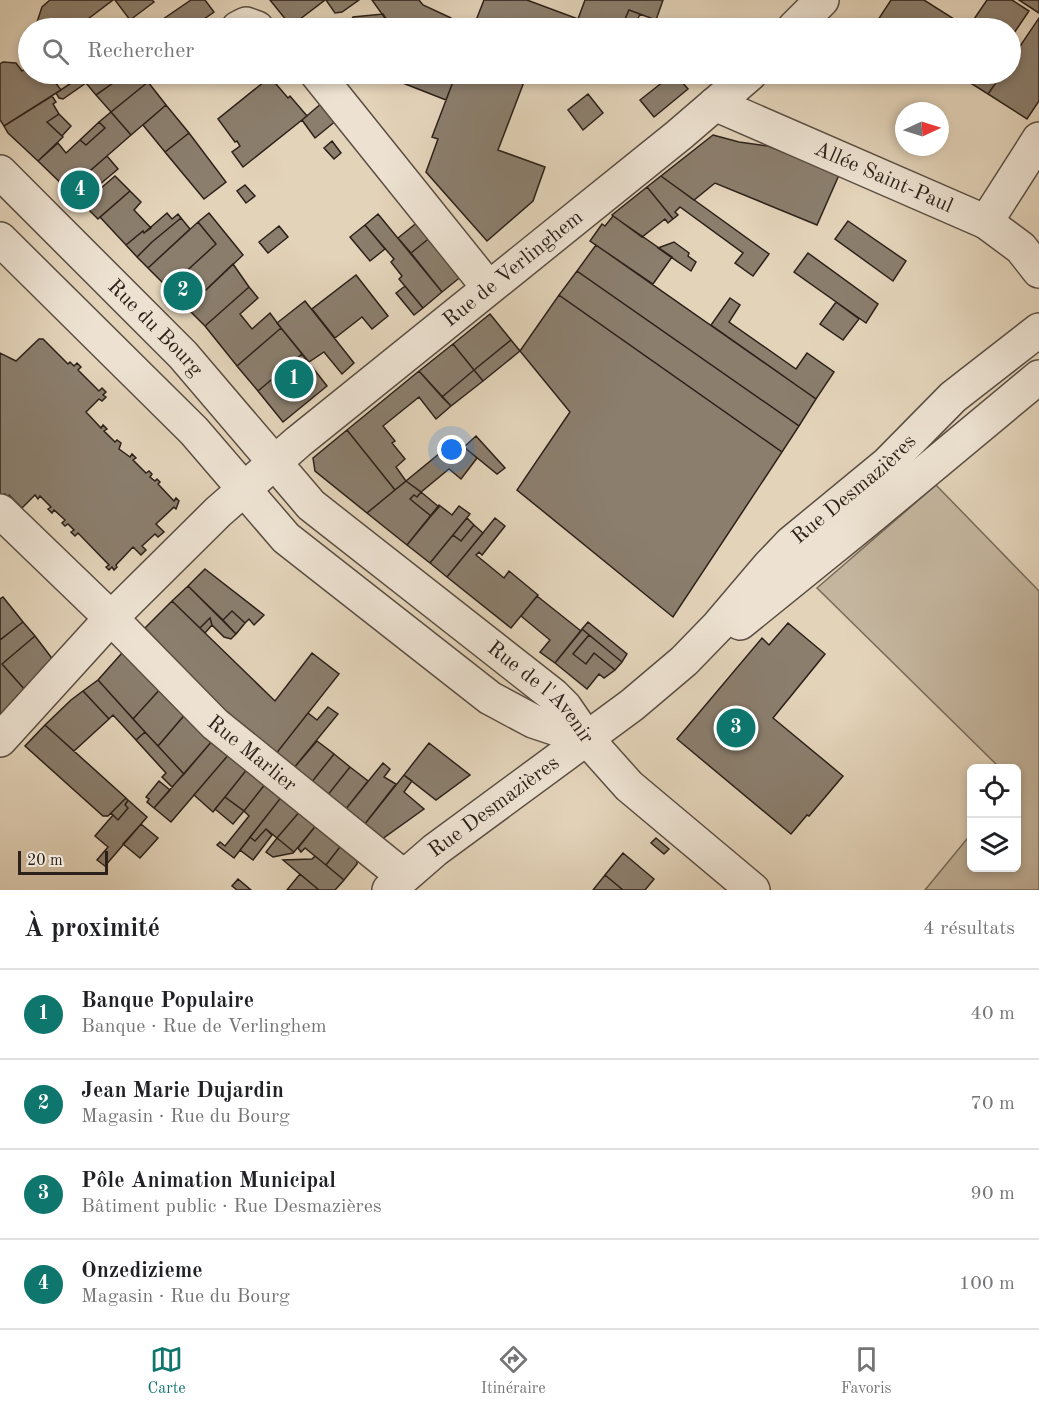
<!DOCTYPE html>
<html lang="fr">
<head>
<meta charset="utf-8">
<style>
	body { margin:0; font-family:"Old Standard TT",serif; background:#f2f2f2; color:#202124 }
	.controls { position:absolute; right:18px; bottom:18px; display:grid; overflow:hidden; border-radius:9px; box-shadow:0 3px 9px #0003 }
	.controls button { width:54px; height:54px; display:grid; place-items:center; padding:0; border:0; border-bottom:2px solid #e0e0e0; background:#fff; color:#202124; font:30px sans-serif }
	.compass { position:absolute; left:895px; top:102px; width:54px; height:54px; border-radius:50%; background:#fff; box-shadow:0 3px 9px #0003; rotate:86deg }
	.scale { position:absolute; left:18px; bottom:15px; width:90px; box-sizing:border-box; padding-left:6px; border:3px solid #2c211a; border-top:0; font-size:16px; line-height:21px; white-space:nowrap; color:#2c211a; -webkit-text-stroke:4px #ede2d2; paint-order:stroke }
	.you { position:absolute; left:452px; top:450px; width:21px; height:21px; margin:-15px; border:4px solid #fff; border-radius:50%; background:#1a73e8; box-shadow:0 0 0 9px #1a73e833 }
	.badge { display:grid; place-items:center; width:39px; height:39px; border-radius:50%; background:#0f766e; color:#fff; font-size:20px; font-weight:700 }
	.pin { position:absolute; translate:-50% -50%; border:3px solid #fff; box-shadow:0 2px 6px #0006 }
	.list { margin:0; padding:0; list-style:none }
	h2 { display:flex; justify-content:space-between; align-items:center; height:78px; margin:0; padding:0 24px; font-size:26px }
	h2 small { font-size:20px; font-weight:400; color:#757577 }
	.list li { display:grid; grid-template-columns:39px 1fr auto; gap:18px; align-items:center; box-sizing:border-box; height:90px; padding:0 24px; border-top:2px solid #e0e0e0 }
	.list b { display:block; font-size:22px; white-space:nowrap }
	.list p { margin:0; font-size:20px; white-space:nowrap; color:#757577 }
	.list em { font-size:20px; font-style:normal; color:#757577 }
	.icon { flex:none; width:33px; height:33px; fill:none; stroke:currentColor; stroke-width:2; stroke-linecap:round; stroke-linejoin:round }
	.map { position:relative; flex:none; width:1039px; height:890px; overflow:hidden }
	.search { position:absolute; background:#fff; box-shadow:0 3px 9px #0003; left:18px; right:18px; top:18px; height:66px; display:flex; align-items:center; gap:15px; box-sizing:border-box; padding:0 21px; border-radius:33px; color:#757577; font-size:22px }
	.sheet { height:438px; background:#fff }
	nav { display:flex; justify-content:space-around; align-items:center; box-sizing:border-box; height:84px; border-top:2px solid #e0e0e0; background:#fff; font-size:16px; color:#757577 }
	nav a { display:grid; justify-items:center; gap:3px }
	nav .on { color:#0f766e }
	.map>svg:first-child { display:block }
</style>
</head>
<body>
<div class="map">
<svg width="1039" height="890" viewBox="0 0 1039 890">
	<rect width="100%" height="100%" fill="#e3d3b9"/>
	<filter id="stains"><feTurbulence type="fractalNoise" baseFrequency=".00333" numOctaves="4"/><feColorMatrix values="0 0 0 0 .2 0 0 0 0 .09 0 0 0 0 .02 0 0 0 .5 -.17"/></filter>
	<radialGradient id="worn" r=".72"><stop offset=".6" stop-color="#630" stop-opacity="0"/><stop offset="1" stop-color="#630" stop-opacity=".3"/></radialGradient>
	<path fill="#c4b59e" stroke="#786b5c" stroke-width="1.5" d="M936,485L1039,591V890H925L971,834L972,868H1016V768H1000L817,588Z"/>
	<path fill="#8b7e6d" stroke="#2c211a" stroke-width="1.5" d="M50,0H113L76,28H42L37,22L42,7Z
		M115,0H152L154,2L130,20Z
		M191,0H205L214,12L191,28H150Z
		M270,0H325L291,26Z
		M326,0H359L342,12L335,13Z
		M372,0H419L423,5L451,18L447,28H392Z
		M484,0H527L578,19L585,0H663L656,20L629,10L621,28H473Z
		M891,0H924L968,28L987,0H1012L1029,11L1010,39V28H885L876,23Z
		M1019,0H1039V13Z
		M629,10L640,14L634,28H621Z
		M383,14L392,28H347L353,17Z
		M1039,18V101L1027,119L988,94L1002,74H1010V61Z
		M3,62L16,63L22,71L28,67V74H49L61,90L4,126L0,120V64Z
		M85,74H126L96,95L86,83L63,99L59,98L56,93Z
		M126,74H141L148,82L111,112L96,95Z
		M386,74H456L446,100L385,76Z
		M456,74H527L498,150L545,167L533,201L487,241L426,172L438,139L432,137Z
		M673,74H675L688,89L654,117L640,100Z
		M956,74H1002L988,94Z
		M270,77L288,98L290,96L307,116L243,167L232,152L240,146L237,141L235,142L218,119Z
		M148,82L166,105L131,135L111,112Z
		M588,94L603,113L583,130L568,110Z
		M52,96L56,102L53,104L59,114L47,122L63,137L38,161L8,133L4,126Z
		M323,102L337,120L315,138L302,120Z
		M166,105L189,133L165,152L143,125Z
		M111,112L131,135L68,190L38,161L58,143L66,153L80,140L86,145L105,128L99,122Z
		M59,114L71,126L62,136L47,122Z
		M99,122L105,128L86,145L80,140Z
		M189,133L226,182L204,199L165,152Z
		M713,135L739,142L768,146L839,175L817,225L715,183L694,200L661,176Z
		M332,141L341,153L334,159L324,148Z
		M107,156L118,169L80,201L68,190Z
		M115,176L130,191L98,219L80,201L98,186L100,189Z
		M661,176L769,254L753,276L735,263L743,253L680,207L675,212L678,215L673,219L647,187Z
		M245,185L255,196L246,203L237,191Z
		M647,187L673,219L668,223L665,219L642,237L612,215Z
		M130,191L141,202L134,210L151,228L144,233L143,231L126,245L100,217Z
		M167,213L172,219L178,214L181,218L152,242L137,257L126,245L143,231L144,233Z
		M209,213L243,255L187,308L168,288L216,244L198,222Z
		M378,214L442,292L423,308L399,279L402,276L391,262L394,259L365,225Z
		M613,216L672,257L653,284L590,241L602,224L605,226Z
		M181,218L190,229L148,268L137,257L152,242Z
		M419,221L432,236L411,253L398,238Z
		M848,221L906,261L893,281L835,239Z
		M198,222L216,244L168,288L148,268Z
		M365,225L385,249L370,261L350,237Z
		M279,226L288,237L268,253L259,242Z
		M432,236L463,275L442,292L411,253Z
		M674,242L689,253L688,256L696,262L691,271L658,248Z
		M596,245L816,399L799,426L577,271Z
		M808,253L878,304L866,323L794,272Z
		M233,264L249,287L205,326L187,308Z
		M577,271L799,426L782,452L559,295Z
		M356,275L388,316L372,329L362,317L335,338L312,309Z
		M405,286L423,308L414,315L396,293Z
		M249,287L258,298L240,314L252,329L270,313L281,328L237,366L205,326Z
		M559,295L782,452L673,617L517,490L570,412L520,351Z
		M730,298L740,305L729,322L796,369L807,353L834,372L816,399L711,325Z
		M305,301L354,363L342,374L324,352L309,362L277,323Z
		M836,302L859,319L843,340L820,324Z
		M490,314L511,340L474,370L453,344Z
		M281,328L302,354L258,391L237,366Z
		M39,339H43L68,364L70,362L74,366L77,363L81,367L78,370L99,391L102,388L106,392L103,395L106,397L102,401L99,399L86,412L101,428L103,425L107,429L104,431L115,442L117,440L121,443L119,449L130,457L132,454L136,458L133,460L146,473L149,471L152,474L150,477L155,481L157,479L160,482L158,484L174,501L176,498L179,501L176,509L174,507L156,524L164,532L158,537L155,534L142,546L146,550L141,555L133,547L116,565L117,567L114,570L112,567L109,570L106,567L109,565L78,533L75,536L71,532L74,530L68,524L65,526L62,523L65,520L54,510L52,513L48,509L51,507L40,496L38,499L35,495L22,508L9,495L7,497L5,494L0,496V353L16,361Z
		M511,340L520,351L483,381L474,370Z
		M453,344L474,370L442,397L419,371Z
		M302,354L327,386L283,422L258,391Z
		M474,370L483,381L451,406L442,397Z
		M419,371L451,406L436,419L419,397L383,426L395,441L392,443L405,459L396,467L406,481L395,490L347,430Z
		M347,430L395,490L367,513L315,471L313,458Z
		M476,436L505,468L497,474L464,447Z
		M456,440L477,458L461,479L449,469L421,492L406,481Z
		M406,481L421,492L417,497L414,495L410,499L431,516L407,545L367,513Z
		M421,492L439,507L431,516L410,499L414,495L417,497Z
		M439,505L452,515L459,506L470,514L430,563L407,545Z
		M467,518L474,525L461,541L453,535Z
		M495,518L505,526L482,555L479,552L476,555L504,578L509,571L538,595L511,628L447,577Z
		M474,525L483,533L447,577L430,563L453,535L461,541Z
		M205,569L264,615L254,625L249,619L245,623L232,611L223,620L188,586Z
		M188,586L236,634L231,639L224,637L212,625L210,618L200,628L172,601Z
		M537,596L581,631L555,663L540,652L550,640L521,616Z
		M3,597L23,622L0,640V599Z
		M172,601L275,701L312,653L339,674L275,755L238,726L145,628Z
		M232,611L245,623L236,634L223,620Z
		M210,618L212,625L205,633L200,628Z
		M23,622L35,636L2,664L26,691L0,718V640Z
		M588,622L627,654L622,662L582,629Z
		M788,623L825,654L773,718L843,776L809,816L807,815L791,834L677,739L762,638L769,645Z
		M582,629L589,635L573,654L586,664L594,653L615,670L604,678L599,674L587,689L555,663Z
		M589,635L622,662L615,670L594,653L586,664L573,654Z
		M35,636L54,661L26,691L2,664Z
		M122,653H131L163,686L133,719L98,680Z
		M98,680L145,732L136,740L113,715L109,719L83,691Z
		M163,686L188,711L158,746L133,719Z
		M83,691L109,719L74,751L45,725L71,700Z
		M328,707L338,714L293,769L275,755L308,713L317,720Z
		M188,711L213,740L184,774L158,746Z
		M45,725L126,798L108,816H103L25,746Z
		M145,732L184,774L172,787L162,777L166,773L136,740Z
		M213,740L230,753L171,822L154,808Z
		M317,741L334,754L311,783L293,769Z
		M429,743L470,775L436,800L404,775Z
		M230,753L248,768L213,812L194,795Z
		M334,754L350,767L327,796L311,783Z
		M383,763L390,769L384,777L396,784L364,825L345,810Z
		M350,767L368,781L345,810L327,796Z
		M248,768L266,783L244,811L225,797Z
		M404,775L412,781L404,792L424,809L382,839L364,825Z
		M159,781L170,790L154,808L147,802L149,799L146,797Z
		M266,783L283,795L234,858L217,845L220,842L225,846L249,816L244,811Z
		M283,795L301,810L277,838L266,829L255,841L250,837Z
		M225,797L244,811L233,824L215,809Z
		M126,798L128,800L125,805L128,808L118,820L111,813Z
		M128,800L147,817L105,866L97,860L108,847L95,836L113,815L118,820L128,808L125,805Z
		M301,810L318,823L294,852L277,838Z
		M318,823L343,843L326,865L305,848L301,852L298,848Z
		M141,824L158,838L140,858L123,844Z
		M266,829L272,835L253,860L240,850L250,837L255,841Z
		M277,838L294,852L293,853L273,857L266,852Z
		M656,838L669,849L664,854L651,843Z
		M343,843L357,854V864L344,880L326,865Z
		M623,853L654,879L645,890H623L605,875Z
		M315,856L344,880L335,890H319L283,860L312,859Z
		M300,874L319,890H287Z
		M605,875L623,890H593Z
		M238,879L251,890H237L232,886Z"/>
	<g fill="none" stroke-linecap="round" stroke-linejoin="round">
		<g stroke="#5a4e42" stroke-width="36">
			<g id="minor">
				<path d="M238,28L246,24L257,28"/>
				<path d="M794,28L822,0"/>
				<path d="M317,74L488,287"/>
				<path id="s1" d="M715,104L986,222L1021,248L1039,271"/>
				<path id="s2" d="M0,172L183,355L311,505L553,695L565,707L587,739L629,786L753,890"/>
				<path d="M986,222L1039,139"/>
				<path d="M0,239L194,431L286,538L490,698L533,721L587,739"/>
				<path id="s3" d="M0,511L111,618L215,724L403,876"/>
				<path d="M740,623L866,521L1039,377"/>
				<path id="s4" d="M0,740L111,618L218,512L298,442L679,135L750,74"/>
				<path id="s5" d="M389,890L435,850L632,705L684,661L718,626L769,566L791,543L887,464L953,397L1039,330"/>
			</g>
		</g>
		<use href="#minor" stroke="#ede2d2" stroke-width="33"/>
	</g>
	<g text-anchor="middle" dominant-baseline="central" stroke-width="5" stroke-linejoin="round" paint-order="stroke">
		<g font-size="21" fill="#2c211a" stroke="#ede2d2">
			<text stroke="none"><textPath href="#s1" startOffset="184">Allée Saint-Paul</textPath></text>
			<text stroke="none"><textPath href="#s4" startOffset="698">Rue de Verlinghem</textPath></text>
			<text stroke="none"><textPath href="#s2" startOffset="220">Rue du Bourg</textPath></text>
			<text stroke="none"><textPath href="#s5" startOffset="616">Rue Desmazières</textPath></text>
			<text stroke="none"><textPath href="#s2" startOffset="753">Rue de l'Avenir</textPath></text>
			<text stroke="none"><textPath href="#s3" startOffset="350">Rue Marlier</textPath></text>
			<text stroke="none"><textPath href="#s5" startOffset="134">Rue Desmazières</textPath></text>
		</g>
	</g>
	<rect width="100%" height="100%" filter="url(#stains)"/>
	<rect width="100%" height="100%" fill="url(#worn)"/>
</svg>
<div class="controls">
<button><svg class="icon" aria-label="locate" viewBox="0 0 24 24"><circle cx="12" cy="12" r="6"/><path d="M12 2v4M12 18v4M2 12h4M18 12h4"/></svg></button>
<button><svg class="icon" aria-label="layers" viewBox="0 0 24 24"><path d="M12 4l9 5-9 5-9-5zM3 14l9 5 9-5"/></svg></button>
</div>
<svg class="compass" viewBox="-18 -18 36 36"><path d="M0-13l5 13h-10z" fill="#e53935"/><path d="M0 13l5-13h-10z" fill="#757577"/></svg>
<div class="scale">20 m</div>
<div class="you"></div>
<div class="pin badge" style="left:294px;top:379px">1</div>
<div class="pin badge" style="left:183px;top:291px">2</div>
<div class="pin badge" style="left:736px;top:728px">3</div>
<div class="pin badge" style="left:80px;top:190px">4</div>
<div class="search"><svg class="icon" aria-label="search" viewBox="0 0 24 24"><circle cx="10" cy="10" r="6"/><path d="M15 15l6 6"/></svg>Rechercher</div>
</div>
<section class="sheet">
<h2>À proximité<small>4 résultats</small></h2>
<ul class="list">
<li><span class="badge">1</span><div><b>Banque Populaire</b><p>Banque · Rue de Verlinghem</p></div><em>40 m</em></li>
<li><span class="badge">2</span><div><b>Jean Marie Dujardin</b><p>Magasin · Rue du Bourg</p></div><em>70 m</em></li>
<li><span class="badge">3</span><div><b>Pôle Animation Municipal</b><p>Bâtiment public · Rue Desmazières</p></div><em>90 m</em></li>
<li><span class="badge">4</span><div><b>Onzedizieme</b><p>Magasin · Rue du Bourg</p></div><em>100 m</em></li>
</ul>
</section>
<nav>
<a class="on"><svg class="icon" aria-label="map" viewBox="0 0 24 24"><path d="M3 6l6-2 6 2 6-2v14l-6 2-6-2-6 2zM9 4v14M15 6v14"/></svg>Carte</a>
<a><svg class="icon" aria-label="directions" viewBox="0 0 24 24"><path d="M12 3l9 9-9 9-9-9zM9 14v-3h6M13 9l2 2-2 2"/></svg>Itinéraire</a>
<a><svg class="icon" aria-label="saved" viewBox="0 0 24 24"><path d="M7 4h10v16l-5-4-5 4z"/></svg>Favoris</a>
</nav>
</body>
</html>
